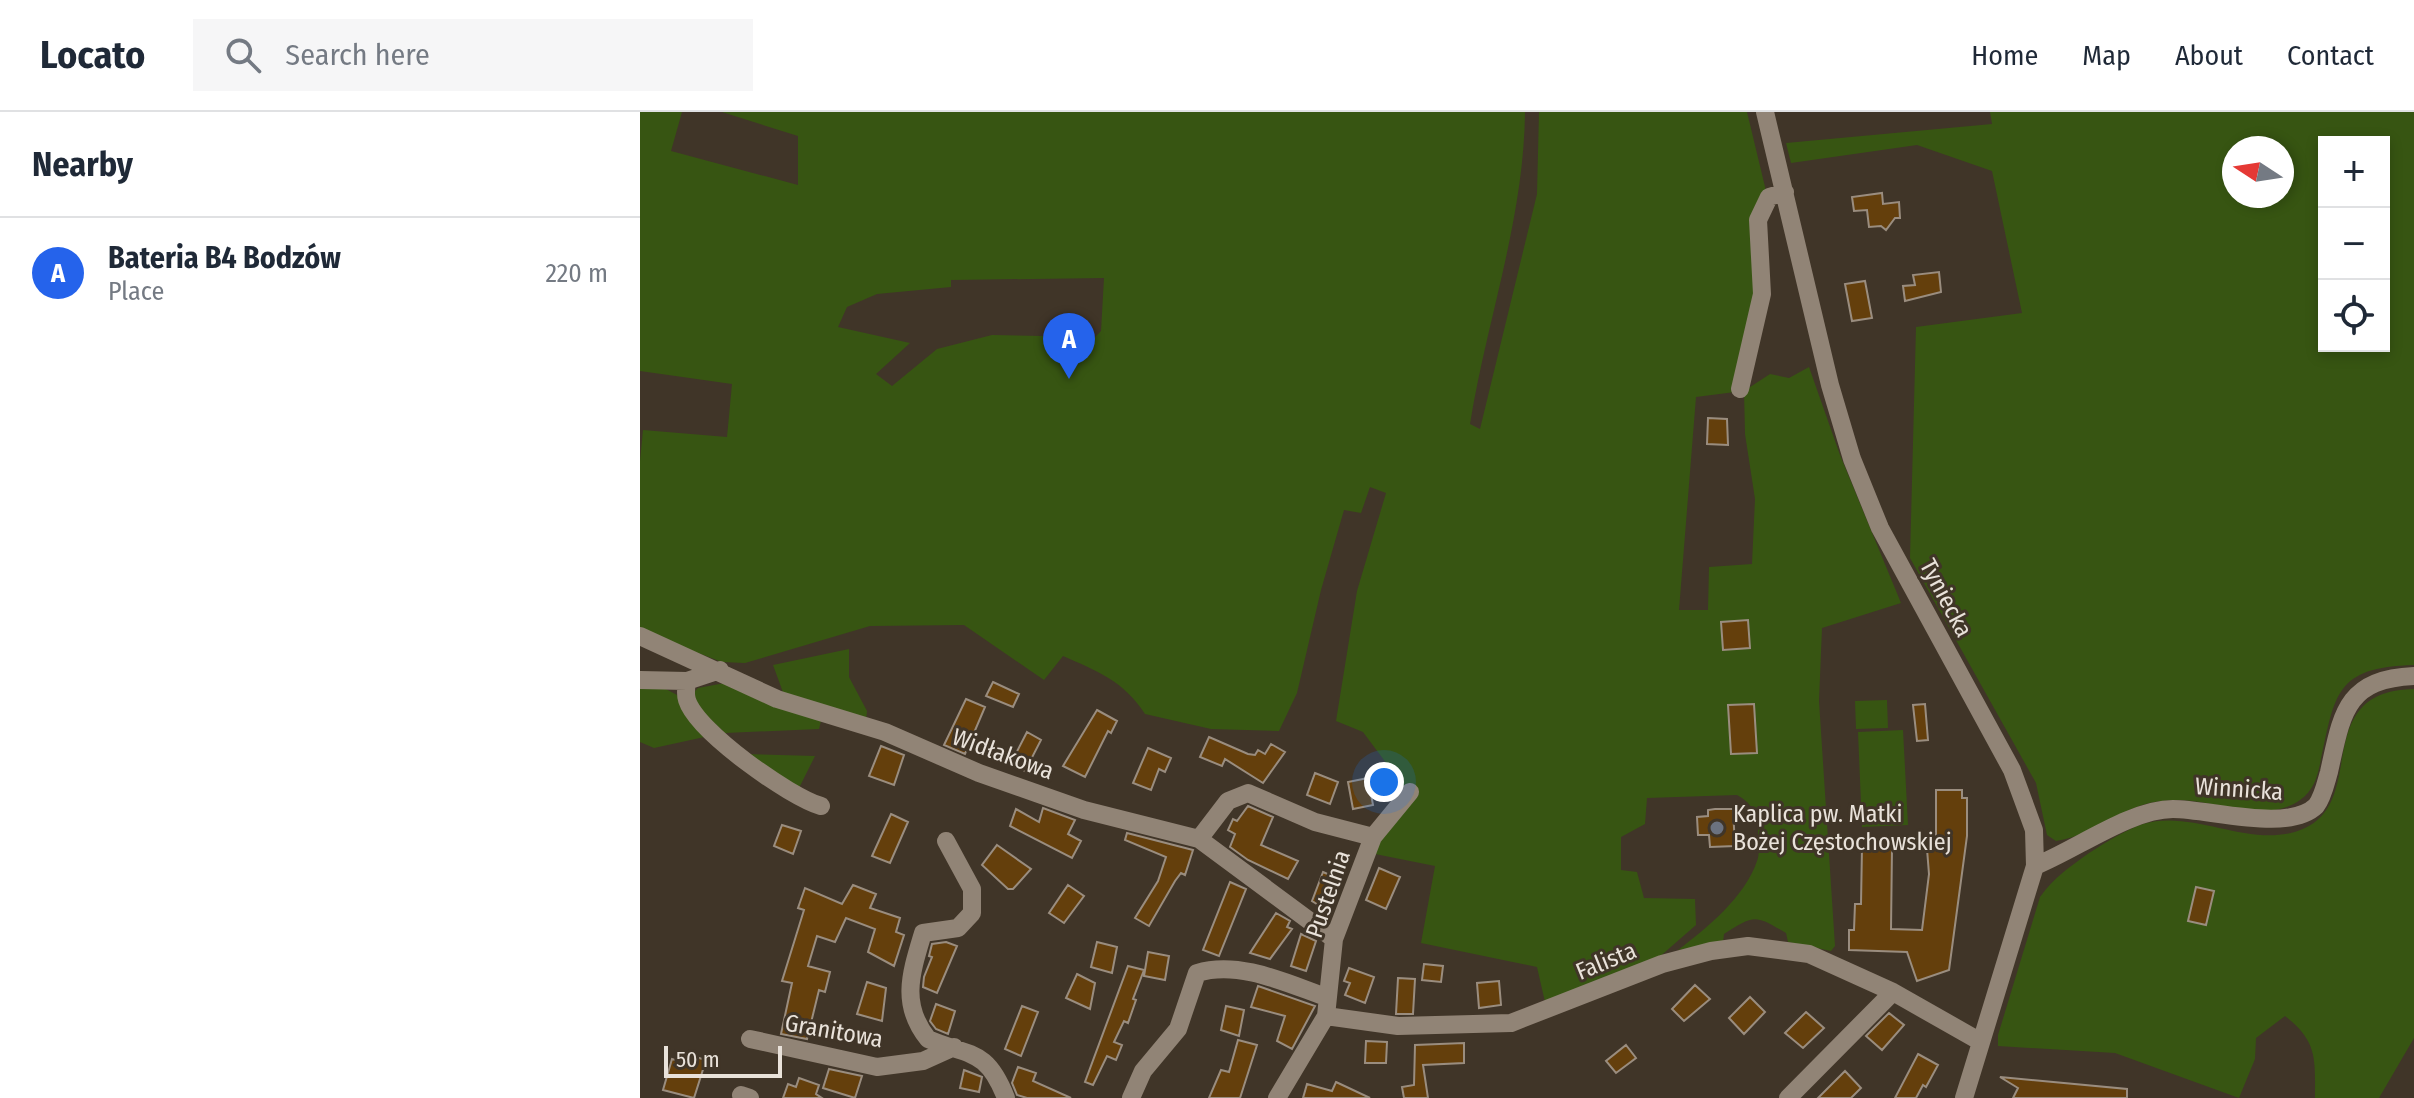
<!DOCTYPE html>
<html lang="en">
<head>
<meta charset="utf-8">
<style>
	body { margin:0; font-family:"Fira Sans Condensed",sans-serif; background:#f6f6f7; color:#1f2937 }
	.controls { position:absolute; right:24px; top:24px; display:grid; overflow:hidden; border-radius:0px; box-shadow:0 4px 12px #0003 }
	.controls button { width:72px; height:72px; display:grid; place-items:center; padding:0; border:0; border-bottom:2px solid #e0e1e3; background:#fff; color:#1f2937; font:40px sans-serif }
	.compass { position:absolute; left:1582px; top:24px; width:72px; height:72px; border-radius:50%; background:#fff; box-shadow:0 4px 12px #0003; rotate:282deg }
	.scale { position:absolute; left:24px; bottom:20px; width:118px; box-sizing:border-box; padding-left:8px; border:4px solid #e9e2da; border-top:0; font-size:22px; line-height:28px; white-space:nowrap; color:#e9e2da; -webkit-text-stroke:6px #403528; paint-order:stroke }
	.you { position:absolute; left:744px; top:670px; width:28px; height:28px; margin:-20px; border:6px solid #fff; border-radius:50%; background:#1a73e8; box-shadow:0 0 0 12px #1a73e833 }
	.badge { display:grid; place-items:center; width:52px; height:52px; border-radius:50%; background:#2563eb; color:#fff; font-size:26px; font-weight:700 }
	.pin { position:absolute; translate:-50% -66px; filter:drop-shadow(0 2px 4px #0008) }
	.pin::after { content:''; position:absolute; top:42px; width:28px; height:24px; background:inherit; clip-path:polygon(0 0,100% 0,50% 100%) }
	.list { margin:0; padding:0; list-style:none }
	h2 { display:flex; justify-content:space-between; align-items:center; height:104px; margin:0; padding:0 32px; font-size:34px }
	h2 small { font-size:26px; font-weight:400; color:#747a83 }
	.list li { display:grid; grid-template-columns:52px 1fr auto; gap:24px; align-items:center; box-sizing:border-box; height:112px; padding:0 32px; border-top:2px solid #e0e1e3 }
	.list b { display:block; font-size:30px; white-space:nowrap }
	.list p { margin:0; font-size:26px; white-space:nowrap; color:#747a83 }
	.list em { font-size:26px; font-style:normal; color:#747a83 }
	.icon { flex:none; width:44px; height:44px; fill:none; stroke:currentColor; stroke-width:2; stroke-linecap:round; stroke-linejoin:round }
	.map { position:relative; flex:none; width:1774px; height:986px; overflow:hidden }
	header { display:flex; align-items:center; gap:48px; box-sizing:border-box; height:112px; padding:0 40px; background:#fff; border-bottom:2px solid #e0e1e3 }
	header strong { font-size:38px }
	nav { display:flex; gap:44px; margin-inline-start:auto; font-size:28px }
	.search { width:560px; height:72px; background:#f6f6f7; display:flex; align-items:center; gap:20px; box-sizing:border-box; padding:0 28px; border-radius:0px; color:#747a83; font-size:30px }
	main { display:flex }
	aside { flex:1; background:#fff }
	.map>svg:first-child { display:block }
</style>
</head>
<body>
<header>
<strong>Locato</strong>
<div class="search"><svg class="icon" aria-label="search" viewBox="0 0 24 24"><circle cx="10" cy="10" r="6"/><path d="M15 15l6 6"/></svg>Search here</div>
<nav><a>Home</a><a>Map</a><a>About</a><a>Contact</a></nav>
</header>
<main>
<aside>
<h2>Nearby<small></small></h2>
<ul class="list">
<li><span class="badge">A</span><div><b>Bateria B4 Bodzów</b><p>Place</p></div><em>220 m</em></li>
</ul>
</aside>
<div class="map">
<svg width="1774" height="986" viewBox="0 0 1774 986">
	<rect width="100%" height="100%" fill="#403528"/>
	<path fill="#375512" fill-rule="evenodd" d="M0,0H42L31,39L158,73V24L82,0H885C884,107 847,207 830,312L840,317L897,82L899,0H1107L1126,79L1119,164L1095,280L1056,285L1039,498H1068L1069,455L1112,452L1115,387L1105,322L1104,279L1130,262L1149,266L1169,255L1200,343L1261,491L1182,516L1179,589L1195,834L1191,839L1148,830L1146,821C1115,803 1115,802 1084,822L1083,830L1038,838C1066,817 1105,785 1117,749C1120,742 1118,732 1118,724C1119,706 1114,692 1097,683L1007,686L1005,712L981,725V758L997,760L1004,786L1055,787L1056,813L1017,847L905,890L897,855L781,831L795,754L735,742L738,731L773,687L723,620L696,609L717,479L746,381L730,375L721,401L704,398L681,478L657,581L639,619L571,617L505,602C484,569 457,559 423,544L404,568L324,513L230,514L105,551L82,550L0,519V349L3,318L87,325L92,272L0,259ZM464,166L461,219L455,225L352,223L297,237L252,274L236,262L270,231L198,215L207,195L237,182L311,175V168Z
		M1350,0H1774V553C1694,555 1695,583 1680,652C1677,666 1673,679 1660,688C1627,712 1578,689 1541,688C1483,686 1466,721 1416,729L1407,723L1396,671L1270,446L1276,215L1382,201L1352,59L1277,33L1151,51L1146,31L1352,12ZM1684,30H1744V234H1684ZM1594,36H1642V84H1594Z
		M209,537V565L227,599L226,609L144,583L133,553Z
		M85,571L181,609L179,617L85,621L55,593L52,582L58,576Z
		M24,576L37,583L69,624L14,636L0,630V577Z
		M1774,577V926L1739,986H1675C1675,947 1678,930 1645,904L1616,926L1615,947L1599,986L1475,941L1358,934V923L1400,785C1414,765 1430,755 1449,741C1465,731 1485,718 1503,712C1555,696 1614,740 1665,716C1728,687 1670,579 1774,577Z
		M1247,588L1248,616L1216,617L1215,589Z
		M1263,618L1268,713L1222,715L1218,620Z
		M102,642L175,644L159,676Z"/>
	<path fill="#643f0c" stroke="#9a8d7f" stroke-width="2" d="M1242,81L1243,92L1259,90L1260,106H1255L1246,118L1241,114L1229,115L1227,98L1214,99L1212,85Z
		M1299,160L1301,180L1265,189L1263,174L1275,173L1273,163Z
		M1225,169L1232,206L1212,209L1205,172Z
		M1068,306L1087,307L1088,333L1067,332Z
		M1108,508L1110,536L1083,538L1081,510Z
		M353,570L379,582L373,595L346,584Z
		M326,587L345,595L325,642L304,633Z
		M1114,592L1117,641L1091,642L1088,593Z
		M1285,592L1288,628L1277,629L1273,593Z
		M457,598L477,609L471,621L468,619L445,665L423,654Z
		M387,620L401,628L385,659L371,651Z
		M569,625L608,642L615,643L618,638L625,642L631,632L645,640L623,671L585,647L582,654L560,645Z
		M241,634L264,643L254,673L229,664Z
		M508,636L531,646L525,660L519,657L511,678L493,671Z
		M675,661L698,670L690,692L667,683Z
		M728,666L733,693L713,697L708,670Z
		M1296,678H1322V686H1327V724L1309,858L1277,869L1267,840L1209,838V818H1214L1215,792H1221L1222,735H1252L1251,817L1282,818L1289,762L1287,737L1296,729Z
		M608,694L633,705L621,733L658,749L648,767L608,748L590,735L595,722L588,718L593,707L597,709Z
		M403,696L435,708L428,722L441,729L432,746L370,714L376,697L399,710Z
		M1075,697H1093L1095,734L1070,735L1069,723H1058L1057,705L1068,704V698Z
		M251,702L268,710L250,751L232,744Z
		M142,713L161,719L153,742L134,734Z
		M487,721L553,738L545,763L541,761L535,769L509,814L495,806L518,769L526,745L485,728Z
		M357,733L391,757L373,777H368L342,753Z
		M739,756L760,765L746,797L726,788Z
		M683,760L699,767L687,798L672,789Z
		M590,770L606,777L579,844L563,838Z
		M213,773L236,782L230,796L260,806L256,820L264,823L254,854L228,840L235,817L206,806L195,830L177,824L168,854L190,860L185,880L179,878L167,927L141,922L152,871L142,869L164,798L158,796L165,776L202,792Z
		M428,773L444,784L424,811L409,801Z
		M1556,775L1574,779L1566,813L1548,809Z
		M636,801L650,809L647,815L652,817L630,847L610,841Z
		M661,822L676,829L666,859L651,854Z
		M306,830L317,834L297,881L283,875L284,865L292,845L289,844L292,832Z
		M457,830L477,835L472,861L451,855Z
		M508,840L529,844L525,868L504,864Z
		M784,852L803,854L801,870L782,868Z
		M488,854L504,858L493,887L496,888L488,911L484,909L474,930L482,933L476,948L467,944L453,973L445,970Z
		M709,856L734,865L725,891L705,883L710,871L704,869Z
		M437,862L455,871L450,897L426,886Z
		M758,866L775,867L773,902H756Z
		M859,869L861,893L839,896L837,871Z
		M227,870L246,876L242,909L217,902Z
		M1055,873L1070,887L1044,909L1032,897Z
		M618,874L675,894L652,937L637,929L645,904L611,895Z
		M1110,885L1125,900L1104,922L1089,906Z
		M296,892L315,899L308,922L296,917L290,909Z
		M382,894L398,900L381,944L365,937Z
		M586,894L604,898L599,924L581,918Z
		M1166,900L1184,916L1163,936L1145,921Z
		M1249,901L1264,913L1242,938L1226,924Z
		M598,928L617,933L600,986H569L581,958L589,960Z
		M726,929L747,930L746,951H725Z
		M824,931V951L783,953L788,986H764L762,975L774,973L775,933Z
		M986,933L996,946L976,961L966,949Z
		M45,942L66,948L54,986L23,978L32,947L42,950Z
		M1278,942L1298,953L1286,975L1283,973L1276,986H1255Z
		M378,955L396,961L393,969L431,986H387L377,983L372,971Z
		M189,957L222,964L215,986L183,976Z
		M324,958L342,965L339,980L320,976Z
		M1205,959L1221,976L1211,986H1178Z
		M1360,965L1487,977V986H1373L1378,976Z
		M159,966L179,973L176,982L182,986H143L148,972L156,975Z
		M696,970L730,986H663L667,972L692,979Z"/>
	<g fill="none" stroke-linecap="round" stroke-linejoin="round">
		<path stroke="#918476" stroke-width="18" d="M1125,0L1190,273L1212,347L1240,416L1372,658L1394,718L1395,754L1324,986
			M1100,277L1122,182L1118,108L1129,85L1145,80
			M0,524L137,587L245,620L339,661L444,698L559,727L694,827
			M0,568L47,569L80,558
			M47,569C46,576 45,582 47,588C57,620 150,685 181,694
			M559,727L588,689L608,681L675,710L733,725
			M306,729L332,777V801L318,816L283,821C271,861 260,892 288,927C329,945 346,935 366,986
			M1395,754C1437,737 1491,697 1533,697C1570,697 1648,721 1676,694C1683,685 1686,670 1689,660C1702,602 1705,567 1774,564
			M686,904L758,914L871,911L1022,852L1071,839L1108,834L1169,842L1253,880L1341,930
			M110,927L237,955L283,949L314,935
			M101,983L110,986
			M491,986L503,959L538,917L557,861C599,848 646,871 686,885
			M637,986L686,904L694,827L733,725L770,680
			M1148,986L1253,880"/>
	</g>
	<circle fill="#6b7280" stroke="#403528" stroke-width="3" cx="1077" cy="716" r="8"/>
	<g text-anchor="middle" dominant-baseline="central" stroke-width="6" stroke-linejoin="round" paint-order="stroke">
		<g font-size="24" fill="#e9e2da" stroke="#403528">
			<text transform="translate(1306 486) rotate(62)">Tyniecka</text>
			<text transform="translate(363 642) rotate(20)">Widłakowa</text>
			<text transform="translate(1599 677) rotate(4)">Winnicka</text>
			<text transform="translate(688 782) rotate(-71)">Pustelnia</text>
			<text transform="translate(966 849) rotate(-22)">Falista</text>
			<text transform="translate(194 919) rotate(10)">Granitowa</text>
		</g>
		<g font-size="24" fill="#e9e2da" stroke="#403528" text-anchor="start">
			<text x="1093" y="702">Kaplica pw. Matki<tspan x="1093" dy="28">Bożej Częstochowskiej</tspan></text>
		</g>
	</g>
</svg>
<div class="controls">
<button>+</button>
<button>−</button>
<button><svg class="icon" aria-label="locate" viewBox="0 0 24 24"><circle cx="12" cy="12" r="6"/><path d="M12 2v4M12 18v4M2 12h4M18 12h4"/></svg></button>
</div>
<svg class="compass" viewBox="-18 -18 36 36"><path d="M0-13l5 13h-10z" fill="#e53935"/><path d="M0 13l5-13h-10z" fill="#747a83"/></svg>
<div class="scale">50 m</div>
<div class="you"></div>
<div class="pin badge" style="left:429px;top:267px">A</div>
</div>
</main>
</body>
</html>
